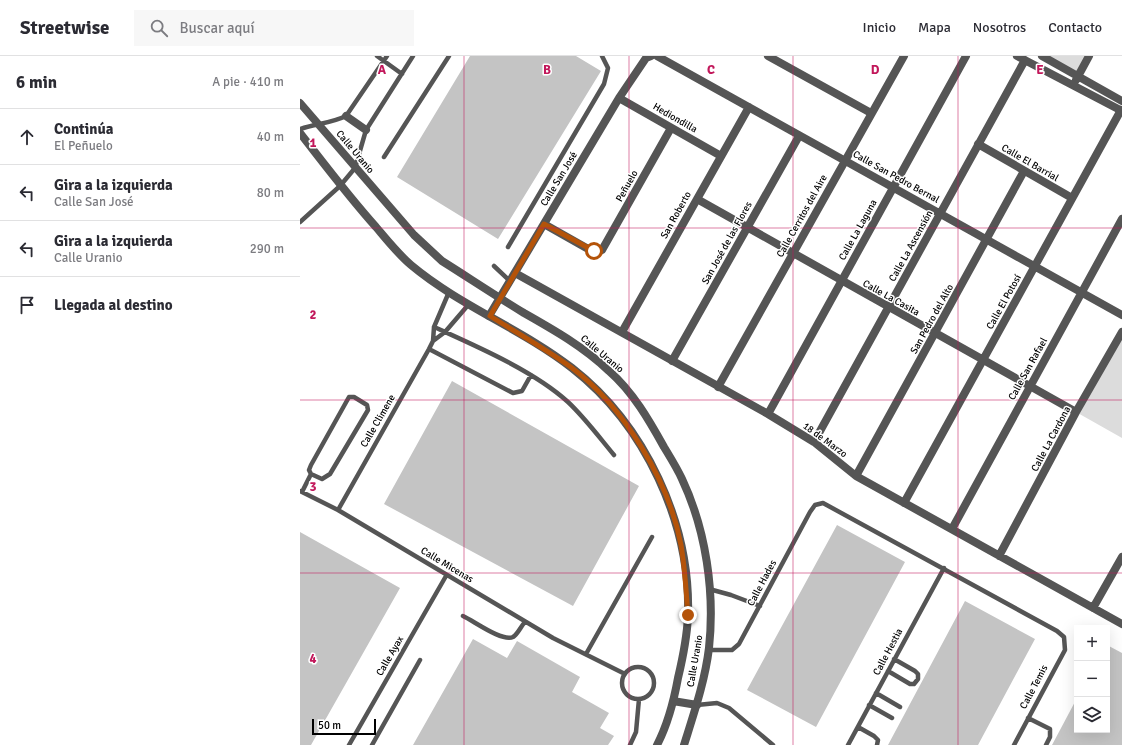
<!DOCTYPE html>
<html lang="es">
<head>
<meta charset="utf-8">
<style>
	body { margin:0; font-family:Signika,sans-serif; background:#f7f7f7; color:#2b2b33 }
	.controls { position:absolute; right:12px; bottom:12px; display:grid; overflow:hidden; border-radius:0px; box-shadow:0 4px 16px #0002 }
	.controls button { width:36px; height:36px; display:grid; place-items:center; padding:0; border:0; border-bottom:1px solid #e1e1e2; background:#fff; color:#2b2b33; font:20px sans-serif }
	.scale { position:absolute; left:12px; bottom:10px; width:64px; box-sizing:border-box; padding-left:4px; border:2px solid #000; border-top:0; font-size:11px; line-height:14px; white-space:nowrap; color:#000; -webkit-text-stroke:3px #fff; paint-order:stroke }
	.stop { position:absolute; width:12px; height:12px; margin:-9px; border:3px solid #b45309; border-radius:50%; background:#fff }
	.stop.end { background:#b45309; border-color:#fff; box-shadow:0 1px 4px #0008 }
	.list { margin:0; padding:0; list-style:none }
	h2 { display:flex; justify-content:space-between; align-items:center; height:52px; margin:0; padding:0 16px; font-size:17px }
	h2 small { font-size:13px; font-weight:400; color:#7c7c81 }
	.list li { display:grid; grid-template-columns:26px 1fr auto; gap:12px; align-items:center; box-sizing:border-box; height:56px; padding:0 16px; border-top:1px solid #e1e1e2 }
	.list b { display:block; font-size:15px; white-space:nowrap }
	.list p { margin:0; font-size:13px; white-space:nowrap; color:#7c7c81 }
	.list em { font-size:13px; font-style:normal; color:#7c7c81 }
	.icon { flex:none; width:22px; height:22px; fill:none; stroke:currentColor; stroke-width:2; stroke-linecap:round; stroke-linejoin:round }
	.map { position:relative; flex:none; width:822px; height:689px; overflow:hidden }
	header { display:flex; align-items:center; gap:24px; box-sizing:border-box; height:56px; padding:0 20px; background:#fff; border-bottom:1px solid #e1e1e2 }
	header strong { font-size:19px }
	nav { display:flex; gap:22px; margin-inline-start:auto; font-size:14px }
	.search { width:280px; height:36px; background:#f7f7f7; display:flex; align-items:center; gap:10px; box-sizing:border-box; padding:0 14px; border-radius:0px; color:#7c7c81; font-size:15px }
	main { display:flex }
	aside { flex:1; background:#fff }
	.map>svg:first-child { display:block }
</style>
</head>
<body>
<header>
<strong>Streetwise</strong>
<div class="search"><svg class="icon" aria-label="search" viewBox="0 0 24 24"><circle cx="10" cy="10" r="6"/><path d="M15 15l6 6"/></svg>Buscar aquí</div>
<nav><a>Inicio</a><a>Mapa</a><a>Nosotros</a><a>Contacto</a></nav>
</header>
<main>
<aside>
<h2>6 min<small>A pie · 410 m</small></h2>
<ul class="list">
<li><svg class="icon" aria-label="ahead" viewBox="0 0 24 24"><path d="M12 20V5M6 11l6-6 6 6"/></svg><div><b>Continúa</b><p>El Peñuelo</p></div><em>40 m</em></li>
<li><svg class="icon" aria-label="left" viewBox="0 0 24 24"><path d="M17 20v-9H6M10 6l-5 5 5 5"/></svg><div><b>Gira a la izquierda</b><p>Calle San José</p></div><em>80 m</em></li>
<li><svg class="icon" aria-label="left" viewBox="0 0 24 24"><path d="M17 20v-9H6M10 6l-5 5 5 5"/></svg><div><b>Gira a la izquierda</b><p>Calle Uranio</p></div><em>290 m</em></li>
<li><svg class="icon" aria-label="arrive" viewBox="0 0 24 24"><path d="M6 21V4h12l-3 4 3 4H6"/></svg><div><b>Llegada al destino</b></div></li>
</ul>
</aside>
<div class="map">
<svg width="822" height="689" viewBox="0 0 822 689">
	<rect width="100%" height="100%" fill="#fff"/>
	<path fill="#dcdcdc" d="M742,0H789L779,19Z
		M822,276V382L776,356Z"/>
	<path fill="#c4c4c4" d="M170,0H276L301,15L198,183L97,121Z
		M152,325L339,430L273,550L84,448Z
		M537,469L605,506L516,671L447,634Z
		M0,476L100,532L11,689H0Z
		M665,545L735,583L678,689H588Z
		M173,583L207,602L217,585L280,621L272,636L309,657L300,672L314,680L308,689H113Z
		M807,589L822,597V689H752L777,642V674H807Z"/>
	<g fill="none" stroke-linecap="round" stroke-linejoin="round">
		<path stroke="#555" stroke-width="4.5" d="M77,0L102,18
			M0,73C15,68 32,67 46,60L87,0
			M84,101L149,0
			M0,166L40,130L55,112L66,74L113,0
			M208,191L304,28L308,12L302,0
			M194,210L210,225
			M134,271C176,290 234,315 268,346C285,362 299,381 314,399
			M133,285L145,276L169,248
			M129,293L213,337L222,335L231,319
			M0,435L38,454L253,582L325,618
			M2,436L11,418L9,414L11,409L49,341H54L67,349L68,354L30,418L22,423L11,418
			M38,454L129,293L133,285L134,271L149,236
			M409,533L431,539L460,550
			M163,560C174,565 202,586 213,581C218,578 221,570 225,566
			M409,594H432L439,588L510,456L515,449L523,447L757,575L764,581L765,594L714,689
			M286,598L352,481
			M322 627a16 16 0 1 1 32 0a16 16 0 1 1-32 0Z
			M588,615L610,628H614L618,623V618L615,615L594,603
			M576,637L600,651
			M397,649L417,647L429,652L473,689
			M569,649L592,662
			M728,662L750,673V681L746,689
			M558,671L574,680L578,684L577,689
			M49,689L146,520
			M72,689L120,604
			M330,689L336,676L339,643
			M548,689L644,512"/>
		<path stroke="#555" stroke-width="8" d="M357,0L822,259
			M468,0L571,57
			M717,0L822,55
			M742,0L822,45
			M776,24L789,0
			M319,42L421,100
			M46,60L66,74
			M678,88L772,142
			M397,143L776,356
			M244,168L290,194L298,196L302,194L371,72
			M215,217L468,358L514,386L556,420L822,568
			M189,260L319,42L346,2L351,0
			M322,276L449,51
			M372,305L499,80
			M418,331L604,0
			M468,358L666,0
			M514,386L725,4
			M556,420L724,115
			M604,447L821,54
			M652,473L822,163
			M699,500L776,356L822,276
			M793,552L822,501"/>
		<path stroke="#555" stroke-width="8" d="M0,47L114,179L142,205C169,222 196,240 224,257C254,274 284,291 309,315C333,336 349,364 364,391C370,401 377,412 382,423C406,474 415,536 409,592C405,625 394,657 384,689
			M0,77C25,109 49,141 76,171C87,184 98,198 111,209C160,250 222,273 272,312C345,369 391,467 388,560C387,581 383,601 378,622C374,644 368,668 357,689
			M373,645L397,649"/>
	</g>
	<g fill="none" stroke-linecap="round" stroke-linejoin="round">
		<path stroke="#b45309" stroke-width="5" d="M294,195L244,168L190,260C217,277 246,293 272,312C324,351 369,425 381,489C385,512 386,535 388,559"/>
	</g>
	<path fill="none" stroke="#c2185b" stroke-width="1" stroke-opacity="0.55" d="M164,0V689M329,0V689M493,0V689M658,0V689M0,172H822M0,344H822M0,517H822"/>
	<g text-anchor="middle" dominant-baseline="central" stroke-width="3" stroke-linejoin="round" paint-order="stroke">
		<g font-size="10" fill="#000" stroke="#fff">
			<text transform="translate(375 62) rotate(30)">Hediondilla</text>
			<text transform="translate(55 96) rotate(50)">Calle Uranio</text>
			<text transform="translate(730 107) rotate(30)">Calle El Barrial</text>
			<text transform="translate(596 121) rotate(29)">Calle San Pedro Bernal</text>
			<text transform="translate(259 123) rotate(-59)">Calle San José</text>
			<text transform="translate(327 130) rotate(-61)">Peñuelo</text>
			<text transform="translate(376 159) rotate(-61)">San Roberto</text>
			<text transform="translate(502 160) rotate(-61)">Calle Cerritos del Aire</text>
			<text transform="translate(558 174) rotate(-61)">Calle La Laguna</text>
			<text transform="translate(427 187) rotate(-61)">San José de las Flores</text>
			<text transform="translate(611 190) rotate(-61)">Calle La Ascensión</text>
			<text transform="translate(591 242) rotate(29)">Calle La Casita</text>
			<text transform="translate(704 246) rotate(-61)">Calle El Potosí</text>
			<text transform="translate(632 263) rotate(-61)">San Pedro del Alto</text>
			<text transform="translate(302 298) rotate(40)">Calle Uranio</text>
			<text transform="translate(728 313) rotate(-61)">Calle San Rafael</text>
			<text transform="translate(78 365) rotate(-60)">Calle Climene</text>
			<text transform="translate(751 383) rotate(-62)">Calle La Cardona</text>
			<text transform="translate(525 384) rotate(36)">18 de Marzo</text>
			<text transform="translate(147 509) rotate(31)">Calle Micenas</text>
			<text transform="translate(462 527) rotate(-62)">Calle Hades</text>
			<text transform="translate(588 596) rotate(-62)">Calle Hestia</text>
			<text transform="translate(90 600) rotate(-60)">Calle Ayax</text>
			<text transform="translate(395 605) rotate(-80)">Calle Uranio</text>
			<text transform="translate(734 631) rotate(-62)">Calle Temis</text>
		</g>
	</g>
	<g font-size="13" text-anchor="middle" font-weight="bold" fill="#c2185b" stroke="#fff" stroke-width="3" stroke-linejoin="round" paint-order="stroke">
		<text x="82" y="18">A</text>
		<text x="247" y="18">B</text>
		<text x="411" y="18">C</text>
		<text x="575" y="18">D</text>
		<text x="740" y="18">E</text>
		<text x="13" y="91">1</text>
		<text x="13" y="263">2</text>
		<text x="13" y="435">3</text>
		<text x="13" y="607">4</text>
	</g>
</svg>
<div class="controls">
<button>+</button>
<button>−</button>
<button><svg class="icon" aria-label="layers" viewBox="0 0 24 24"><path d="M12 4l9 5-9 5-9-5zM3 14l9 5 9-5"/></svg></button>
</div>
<div class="scale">50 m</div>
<div class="stop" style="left:294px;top:195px"></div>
<div class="stop end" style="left:388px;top:559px"></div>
</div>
</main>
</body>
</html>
